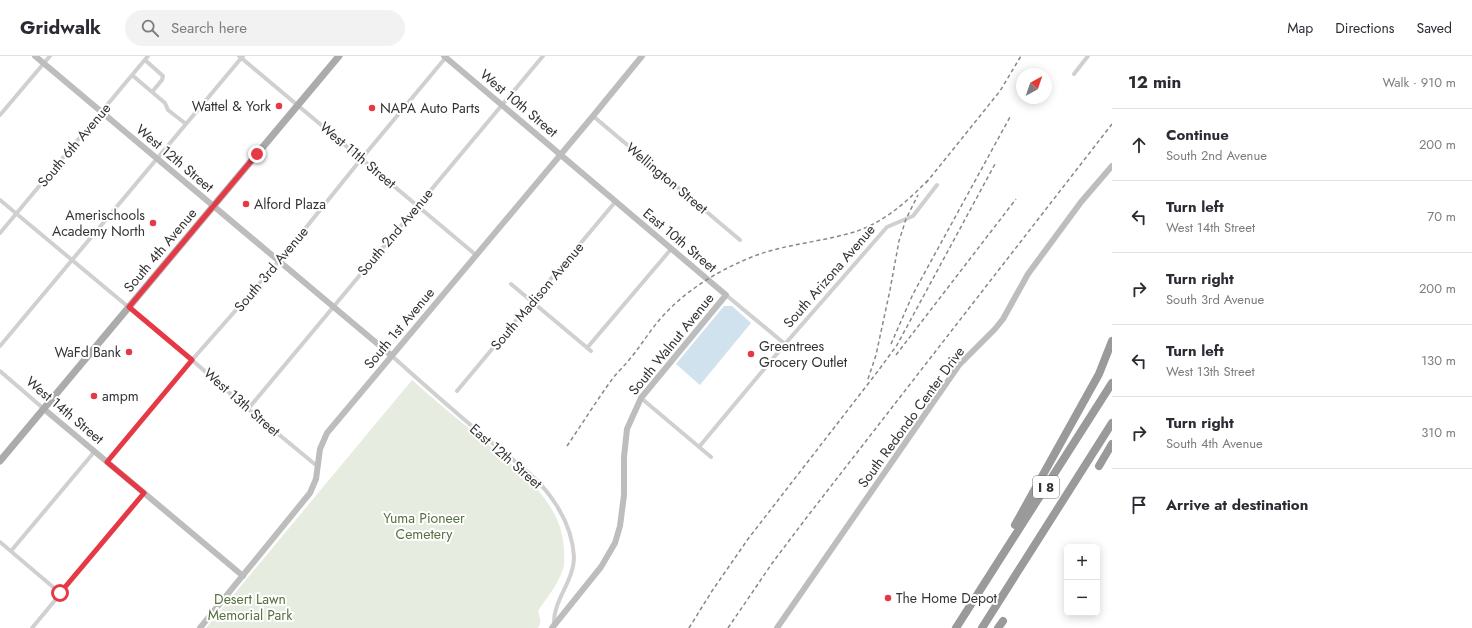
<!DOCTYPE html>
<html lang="en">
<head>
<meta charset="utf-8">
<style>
	body { margin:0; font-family:Jost,sans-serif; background:#f2f2f3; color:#2b2b33 }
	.controls { position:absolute; right:12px; bottom:12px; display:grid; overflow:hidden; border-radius:6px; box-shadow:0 2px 10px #0003 }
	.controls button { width:36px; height:36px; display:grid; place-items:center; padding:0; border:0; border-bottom:1px solid #e1e1e2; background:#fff; color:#2b2b33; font:20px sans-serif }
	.compass { position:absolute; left:1016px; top:12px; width:36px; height:36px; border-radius:50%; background:#fff; box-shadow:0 2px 10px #0003; rotate:40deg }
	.stop { position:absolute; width:12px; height:12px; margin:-9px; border:3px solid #e63946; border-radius:50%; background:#fff }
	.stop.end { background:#e63946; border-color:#fff; box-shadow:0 1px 4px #0008 }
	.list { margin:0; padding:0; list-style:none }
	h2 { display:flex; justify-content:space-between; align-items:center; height:52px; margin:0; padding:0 16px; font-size:17px }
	h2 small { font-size:13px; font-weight:400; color:#7c7c81 }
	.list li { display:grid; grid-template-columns:26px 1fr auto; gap:12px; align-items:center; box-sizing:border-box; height:72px; padding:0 16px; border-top:1px solid #e1e1e2 }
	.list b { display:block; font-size:15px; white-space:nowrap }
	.list p { margin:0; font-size:13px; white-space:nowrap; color:#7c7c81 }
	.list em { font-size:13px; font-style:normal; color:#7c7c81 }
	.icon { flex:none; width:22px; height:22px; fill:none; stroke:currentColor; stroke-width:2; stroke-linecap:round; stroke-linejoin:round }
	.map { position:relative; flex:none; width:1112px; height:572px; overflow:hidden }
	header { display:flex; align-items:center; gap:24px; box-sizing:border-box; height:56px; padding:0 20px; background:#fff; border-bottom:1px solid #e1e1e2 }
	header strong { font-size:19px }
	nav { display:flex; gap:22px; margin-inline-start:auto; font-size:14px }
	.search { width:280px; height:36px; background:#f2f2f3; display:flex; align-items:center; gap:10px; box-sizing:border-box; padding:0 14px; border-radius:22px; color:#7c7c81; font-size:15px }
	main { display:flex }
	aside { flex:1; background:#fff }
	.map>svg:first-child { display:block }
</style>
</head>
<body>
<header>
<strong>Gridwalk</strong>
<div class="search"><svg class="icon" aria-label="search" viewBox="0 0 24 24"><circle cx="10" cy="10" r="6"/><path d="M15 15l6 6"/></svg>Search here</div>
<nav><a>Map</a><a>Directions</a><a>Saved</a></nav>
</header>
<main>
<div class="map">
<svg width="1112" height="572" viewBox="0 0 1112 572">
	<rect width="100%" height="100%" fill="#fff"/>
	<path fill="#e6ecdf" d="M412,324C433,343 455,361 477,379C513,410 563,443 564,495C564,501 565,508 563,513C559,527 546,543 538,555C540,562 542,566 538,572H206Z"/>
	<path fill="#cfe2ee" d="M724,250H732L751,267L700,329L676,308Z"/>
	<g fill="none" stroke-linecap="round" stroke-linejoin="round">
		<path stroke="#d0d0d0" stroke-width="4" d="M239,0L476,199
			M145,4L163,20L162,24L152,36
			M1074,18L1088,0
			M132,19L165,47L168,54L186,68
			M0,59L50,0
			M593,60L740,184
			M0,144L192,304L248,353L317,410
			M0,177L148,0
			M511,228L591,295
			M726,239L785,288
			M0,290L243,0
			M587,292L672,192
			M392,300C423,328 454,355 486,382C509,401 539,421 555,447C565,462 573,482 574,501C574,526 552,545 554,570
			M0,315L44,353
			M457,335L616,145
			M641,342L711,401
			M248,353L543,0
			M699,391L785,288L887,171L913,160L937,129
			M107,405L192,304L279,205L362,102L447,0
			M0,486L60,537
			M11,495L95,395
			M32,572L144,437"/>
		<path stroke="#bdbdbd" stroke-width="6" d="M35,0L392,300
			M444,0L726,239L641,342L627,373L624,401V439L620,470L615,487L601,511L552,572
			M44,353L243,520
			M200,572L310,437L316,423L320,393L327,377L593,60L642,0
			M777,572L959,309L995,273L1003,263L1028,218L1081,146L1112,110"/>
		<path stroke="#ababab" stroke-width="7" d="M0,405L339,0"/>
		<path stroke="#9a9a9a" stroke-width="8" d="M1099,410L1112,388
			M1015,469L1099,318L1112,285
			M956,572L1112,327
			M982,572L1112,367
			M998,572L1003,565"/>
		<path stroke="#888" stroke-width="1.5" stroke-dasharray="4 3" stroke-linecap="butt" d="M926,127L1000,35L1021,0
			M891,288L913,238L1010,61
			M896,299L1016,143
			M868,323L876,299L890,234L899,185L906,163L918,139
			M567,390C582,368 597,344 613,322C618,316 624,310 629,304C641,290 650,274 662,261C685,235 716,216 747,203C779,189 814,187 847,178C880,170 906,147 929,123
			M689,572L712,535L748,483L878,315L897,289L995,108
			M728,572L773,506L807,461L1112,68"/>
	</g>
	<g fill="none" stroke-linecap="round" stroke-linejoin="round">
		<path stroke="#e63946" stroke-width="5" d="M60,537L144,437L107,406L192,304L129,251L257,98"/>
	</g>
	<g fill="#e63946" stroke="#fff" stroke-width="1.5">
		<circle cx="279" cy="50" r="4"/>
		<circle cx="372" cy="52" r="4"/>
		<circle cx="246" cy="148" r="4"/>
		<circle cx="153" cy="167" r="4"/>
		<circle cx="129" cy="296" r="4"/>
		<circle cx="751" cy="298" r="4"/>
		<circle cx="94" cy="340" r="4"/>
		<circle cx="888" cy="542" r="4"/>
	</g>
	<g text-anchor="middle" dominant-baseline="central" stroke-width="4" stroke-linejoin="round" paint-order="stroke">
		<rect fill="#fff" stroke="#707070" stroke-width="1" x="1033" y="420" width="26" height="22" rx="3"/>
		<g font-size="13" font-weight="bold" fill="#333">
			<text x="1046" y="431">I 8</text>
		</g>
		<g font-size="14" fill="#333" stroke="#fff">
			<text transform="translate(519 47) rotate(40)">West 10th Street</text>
			<text transform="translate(74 89) rotate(-50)">South 6th Avenue</text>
			<text transform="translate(358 99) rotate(40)">West 11th Street</text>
			<text transform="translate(175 102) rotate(40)">West 12th Street</text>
			<text transform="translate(667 122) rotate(40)">Wellington Street</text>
			<text transform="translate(395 176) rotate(-50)">South 2nd Avenue</text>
			<text transform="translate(680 184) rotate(40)">East 10th Street</text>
			<text transform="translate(160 194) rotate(-50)">South 4th Avenue</text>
			<text transform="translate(271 213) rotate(-50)">South 3rd Avenue</text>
			<text transform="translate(829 220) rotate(-49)">South Arizona Avenue</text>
			<text transform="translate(537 240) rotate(-50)">South Madison Avenue</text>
			<text transform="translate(399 272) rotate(-50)">South 1st Avenue</text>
			<text transform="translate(671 288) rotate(-51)">South Walnut Avenue</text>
			<text transform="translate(242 346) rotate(41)">West 13th Street</text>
			<text transform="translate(65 354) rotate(40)">West 14th Street</text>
			<text transform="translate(911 361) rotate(-54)">South Redondo Center Drive</text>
			<text transform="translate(506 400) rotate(41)">East 12th Street</text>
		</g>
		<g font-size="14" fill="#333" stroke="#fff" text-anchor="start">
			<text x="271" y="50" text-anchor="end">Wattel &amp; York</text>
			<text x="380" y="52">NAPA Auto Parts</text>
			<text x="254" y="148">Alford Plaza</text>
			<text x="145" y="159" text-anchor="end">Amerischools<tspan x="145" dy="16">Academy North</tspan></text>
			<text x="759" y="290">Greentrees<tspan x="759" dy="16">Grocery Outlet</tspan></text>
			<text x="121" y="296" text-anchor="end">WaFd Bank</text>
			<text x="102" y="340">ampm</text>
			<text x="896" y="542">The Home Depot</text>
		</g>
		<g font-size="14" fill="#56703f" stroke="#fff">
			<text x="424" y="462">Yuma Pioneer<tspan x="424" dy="16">Cemetery</tspan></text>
			<text x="250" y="543">Desert Lawn<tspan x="250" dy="16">Memorial Park</tspan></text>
		</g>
	</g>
</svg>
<div class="controls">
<button>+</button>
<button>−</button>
</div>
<svg class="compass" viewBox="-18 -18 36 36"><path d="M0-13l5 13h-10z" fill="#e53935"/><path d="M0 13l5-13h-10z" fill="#7c7c81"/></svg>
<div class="stop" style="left:60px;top:537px"></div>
<div class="stop end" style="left:257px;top:98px"></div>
</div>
<aside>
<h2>12 min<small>Walk · 910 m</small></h2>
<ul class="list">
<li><svg class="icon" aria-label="ahead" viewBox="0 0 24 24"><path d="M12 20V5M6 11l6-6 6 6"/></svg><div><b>Continue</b><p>South 2nd Avenue</p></div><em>200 m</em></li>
<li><svg class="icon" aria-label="left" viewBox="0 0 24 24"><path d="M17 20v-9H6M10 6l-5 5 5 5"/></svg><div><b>Turn left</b><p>West 14th Street</p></div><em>70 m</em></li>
<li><svg class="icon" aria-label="right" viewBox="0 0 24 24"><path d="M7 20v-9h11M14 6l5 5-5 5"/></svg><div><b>Turn right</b><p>South 3rd Avenue</p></div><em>200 m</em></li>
<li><svg class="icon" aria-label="left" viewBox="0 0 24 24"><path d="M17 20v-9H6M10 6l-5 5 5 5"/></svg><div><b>Turn left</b><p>West 13th Street</p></div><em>130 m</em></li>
<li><svg class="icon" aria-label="right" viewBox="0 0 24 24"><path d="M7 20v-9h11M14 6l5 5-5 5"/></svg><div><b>Turn right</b><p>South 4th Avenue</p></div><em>310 m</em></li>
<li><svg class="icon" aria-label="arrive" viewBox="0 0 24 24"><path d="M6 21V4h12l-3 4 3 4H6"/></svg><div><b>Arrive at destination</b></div></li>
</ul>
</aside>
</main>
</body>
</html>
